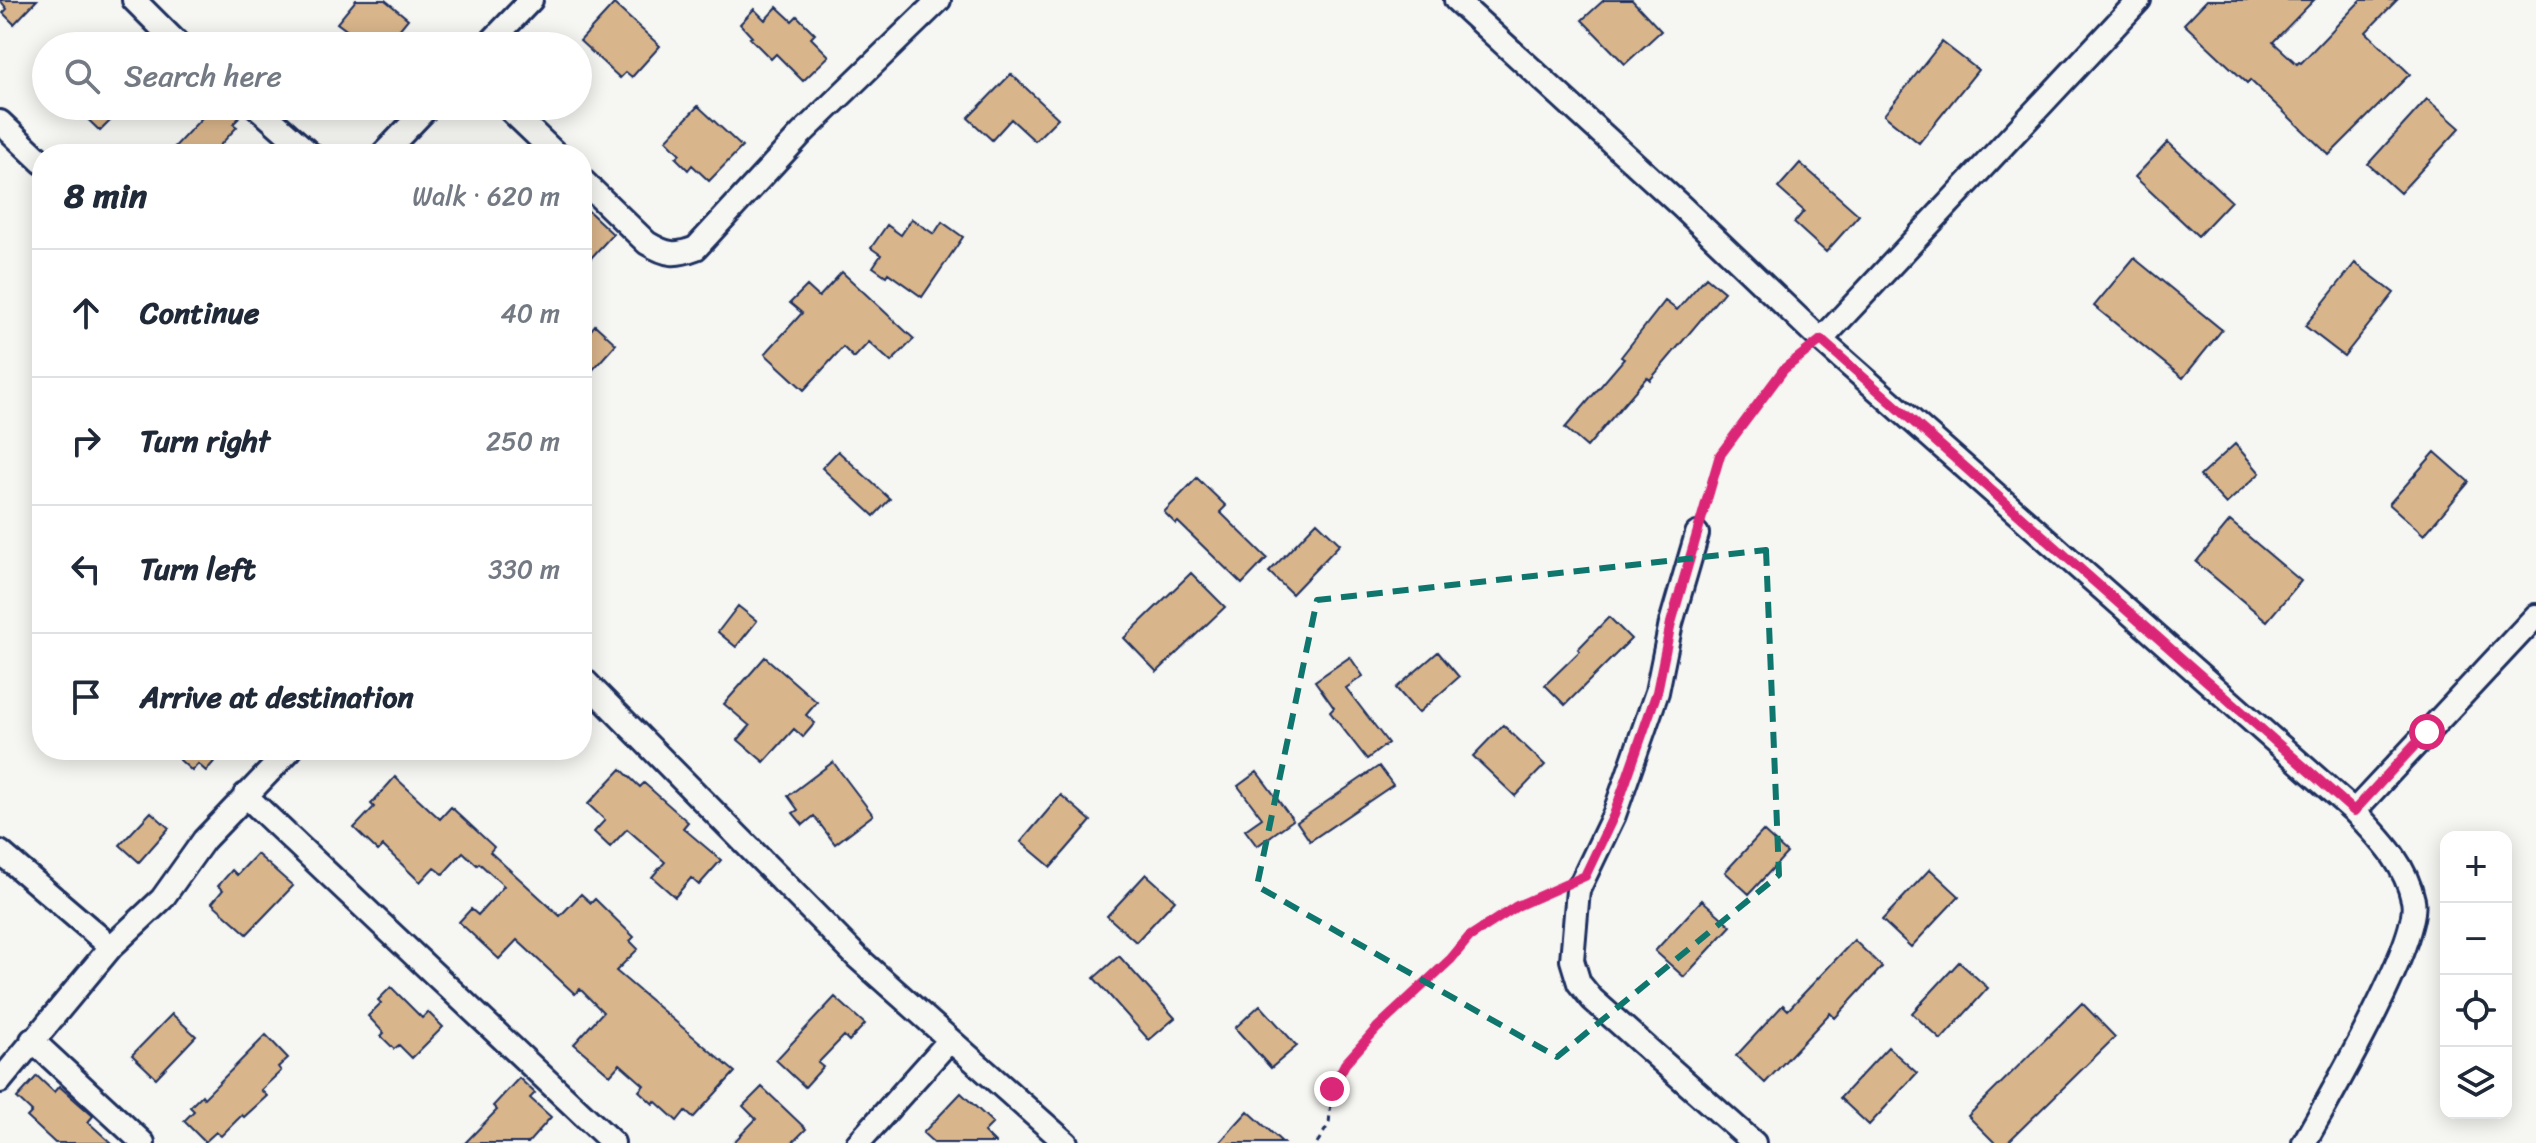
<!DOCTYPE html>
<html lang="en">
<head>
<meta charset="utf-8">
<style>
	body { margin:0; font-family:Sriracha,sans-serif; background:#f2f2f3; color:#1f2937 }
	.controls { position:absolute; right:24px; bottom:24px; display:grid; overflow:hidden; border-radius:16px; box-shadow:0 4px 20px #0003 }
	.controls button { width:72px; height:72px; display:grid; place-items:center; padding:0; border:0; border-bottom:2px solid #e0e1e3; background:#fff; color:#1f2937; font:40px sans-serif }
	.stop { position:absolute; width:24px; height:24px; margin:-18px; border:6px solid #db2777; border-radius:50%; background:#fff }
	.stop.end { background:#db2777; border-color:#fff; box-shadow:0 2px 8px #0008 }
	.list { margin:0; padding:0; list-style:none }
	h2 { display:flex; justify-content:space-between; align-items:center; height:104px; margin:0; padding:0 32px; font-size:34px }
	h2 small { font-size:26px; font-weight:400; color:#747a83 }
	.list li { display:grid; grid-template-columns:52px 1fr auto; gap:24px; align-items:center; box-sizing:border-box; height:128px; padding:0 32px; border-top:2px solid #e0e1e3 }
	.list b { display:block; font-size:30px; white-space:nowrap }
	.list em { font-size:26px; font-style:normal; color:#747a83 }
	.icon { flex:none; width:44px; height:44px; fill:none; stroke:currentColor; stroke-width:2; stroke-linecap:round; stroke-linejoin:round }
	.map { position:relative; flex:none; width:2536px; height:1143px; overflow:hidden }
	.search { position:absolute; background:#fff; box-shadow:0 4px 20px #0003; left:32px; top:32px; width:560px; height:88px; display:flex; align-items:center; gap:20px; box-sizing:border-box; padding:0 28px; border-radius:44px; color:#747a83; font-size:30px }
	.panel { position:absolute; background:#fff; box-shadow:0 4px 20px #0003; left:32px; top:144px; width:560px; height:616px; border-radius:32px }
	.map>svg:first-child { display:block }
</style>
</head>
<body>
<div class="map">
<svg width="2536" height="1143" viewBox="0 0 2536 1143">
	<rect width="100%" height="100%" fill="#f6f6f2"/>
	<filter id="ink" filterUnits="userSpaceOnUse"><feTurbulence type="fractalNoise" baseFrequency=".0125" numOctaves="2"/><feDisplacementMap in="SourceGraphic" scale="16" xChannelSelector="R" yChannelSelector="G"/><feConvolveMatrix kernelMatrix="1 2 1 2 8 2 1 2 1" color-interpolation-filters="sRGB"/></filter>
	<g filter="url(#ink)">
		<path fill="#d9b58b" stroke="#1b2f5e" stroke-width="2" d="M0,0H37L14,24L3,13L7,9Z
			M356,0H385L408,19L386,46H355L345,37L349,32L337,23Z
			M1604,0H1632L1661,31L1625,64L1582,20Z
			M2207,0H2314L2273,42L2297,64L2299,62L2301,63L2361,0H2397L2366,32L2410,74L2329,155L2250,80L2247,83L2184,24Z
			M614,4L660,46L632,77L626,72L620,78L580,41Z
			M777,7L792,21L797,16L815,34L811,38L829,56L803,81L776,54L771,59L750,38L752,37L740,24L754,9L765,20Z
			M1942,42L1978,70L1919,143L1884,115Z
			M1011,74L1058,118L1035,141L1011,119L992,140L968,118Z
			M2427,99L2460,128L2400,193L2368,164Z
			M74,106H125L100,131Z
			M213,106H226L239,118L233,124L237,127L212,154H168Z
			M698,106L742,147L709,181L692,165L688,170L676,158L680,154L666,140Z
			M2168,142L2231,201L2198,236L2135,177Z
			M1800,163L1859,215L1826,252L1794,223L1804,211L1778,188Z
			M582,205L613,234L591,258L582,249Z
			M912,219L934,234L942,222L963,237L922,297L888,273L886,276L873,267L881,255L871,248L887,225L901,235Z
			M2134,258L2222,330L2183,378L2094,306Z
			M2355,263L2394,293L2344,356L2305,326Z
			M842,272L914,339L891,362L869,342L854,358L843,347L804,390L765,354L802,313L790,303L807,286L819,297Z
			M1706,277L1724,292L1650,380L1647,377L1587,447L1565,428L1624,359L1621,357L1665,301L1677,310Z
			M582,322L591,330L595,325L616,344L582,382Z
			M2235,444L2260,473L2226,504L2200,476Z
			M838,451L890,499L874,516L822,468Z
			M2435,452L2469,482L2424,535L2389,504Z
			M1197,478L1226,506L1220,512L1267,558L1242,584L1178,522L1176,524L1164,512Z
			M2230,521L2301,581L2267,621L2196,562Z
			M1317,522L1340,544L1292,594L1269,572Z
			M1191,573L1225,607L1157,672L1124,638Z
			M738,606L757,621L736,647L718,632Z
			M1609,617L1631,639L1565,705L1545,685L1580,651L1578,649Z
			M1438,652L1459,677L1418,713L1396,688Z
			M765,657L817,702L806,715L815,723L803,737L794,729L764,762L738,740L750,726L724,704Z
			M1350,657L1363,676L1346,688L1388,743L1367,759L1330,712L1334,708L1315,681Z
			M1503,725L1545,765L1515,796L1473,756Z
			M169,750H224L206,771L198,764L192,771Z
			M833,762L873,815L835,844L814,816L803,825L793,813L798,810L788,796Z
			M1379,766L1393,785L1310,841L1297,822Z
			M621,769L640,787L644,783L688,822L683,828L721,860L699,885L691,878L675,897L652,877L665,862L627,829L610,847L594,832L605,820L588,804Z
			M1257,772L1293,820L1257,846L1245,830L1262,818L1238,786Z
			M395,777L440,819L451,807L494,847L490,852L560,916L581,894L591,903L595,899L634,937L630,941L638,949L616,971L735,1072L693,1118L685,1111L677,1121L655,1101L653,1104L639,1091L644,1085L620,1064L610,1075L574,1044L603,1012L580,989L575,994L517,940L499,959L459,922L471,909L478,915L504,886L479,863L477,865L463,852L443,874L434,867L420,882L383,846L378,851L354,828L374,807L371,804Z
			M1061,795L1091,821L1051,867L1021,842Z
			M151,812L169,828L139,862L120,845Z
			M1763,831L1787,853L1749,894L1725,872Z
			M257,854L293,886L247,934L212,903L223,890L218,886L232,870L237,875Z
			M1930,869L1959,896L1911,947L1882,920Z
			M1146,874L1175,900L1136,942L1107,916Z
			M1702,900L1731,926L1684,977L1655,951Z
			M1854,940L1882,967L1835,1018L1830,1013L1765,1083L1736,1056L1783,1005L1788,1010Z
			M1119,956L1175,1018L1149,1040L1094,978Z
			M1959,962L1988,988L1941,1040L1912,1013Z
			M391,987L422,1018L428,1012L443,1027L412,1058L399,1045L394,1049L381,1036L384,1033L368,1016L381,1003L378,1000Z
			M835,997L865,1024L849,1041L844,1036L818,1063L823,1067L805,1087L776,1060Z
			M2082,1003L2115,1037L2007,1143H1995L1968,1116Z
			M1260,1005L1297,1046L1271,1068L1235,1028Z
			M172,1014L196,1036L156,1078L132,1055Z
			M266,1035L288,1058L278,1067L281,1071L261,1090L267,1096L244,1117L242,1115L221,1136L216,1132L205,1142L184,1121L194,1111L190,1107L202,1095L204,1098Z
			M1888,1047L1917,1073L1869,1125L1840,1098Z
			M37,1076L54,1092L59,1086L93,1116L88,1122L111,1143H55L27,1117L32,1112L17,1098Z
			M519,1078L535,1093L530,1098L551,1117L528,1143H465L497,1110L493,1106Z
			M762,1087L806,1129L792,1143H733L756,1119L743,1106Z
			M961,1093L993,1123L984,1132L995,1143H934L923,1133Z
			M1248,1111L1283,1143H1219Z"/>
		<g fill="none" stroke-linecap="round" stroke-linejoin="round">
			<g stroke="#1b2f5e" stroke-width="28">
				<path id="minor" d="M134,0L180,46
					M1456,0L1682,207L1821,340L2354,811C2379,838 2405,862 2413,900C2422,939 2327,1102 2304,1143
					M487,46L531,0
					M256,106L310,154
					M506,106L556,154
					M0,122L42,162
					M383,154L429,106
					M582,180L647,243C667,255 675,256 696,248L801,134L939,0
					M1821,340L2139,0
					M1697,534L1671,623L1657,692L1614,815L1578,890L1572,960L1579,983L1592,999L1754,1143
					M582,678L857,957L1066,1143
					M245,795L613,1143
					M2354,811L2536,616
					M0,852L111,947
					M32,1040L143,1143
					M0,1081L111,947L162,899L204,840L290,750
					M858,1143L950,1040"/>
			</g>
			<path stroke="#1b2f5e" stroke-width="3" stroke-dasharray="6 6" stroke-linecap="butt" d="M1702,515L1720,455L1784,369L1805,352
				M1317,1143L1329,1124L1332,1089L1345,1064L1377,1028L1451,959L1469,937L1517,906L1557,889"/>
			<use href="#minor" stroke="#f6f6f2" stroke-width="22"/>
		</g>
	</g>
	<g fill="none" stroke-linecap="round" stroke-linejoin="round" filter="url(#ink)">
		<path stroke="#db2777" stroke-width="10" d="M1332,1089L1345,1064L1377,1028L1451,959L1469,937L1517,906L1585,876L1614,815L1657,692L1671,623L1720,455L1784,369L1821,340L2354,811L2427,732"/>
	</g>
	<path fill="none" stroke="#0f766e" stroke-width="6" stroke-dasharray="16 10" stroke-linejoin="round" d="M1766,550L1779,875L1557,1057L1257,886L1317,600Z"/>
</svg>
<div class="controls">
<button>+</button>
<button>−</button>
<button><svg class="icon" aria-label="locate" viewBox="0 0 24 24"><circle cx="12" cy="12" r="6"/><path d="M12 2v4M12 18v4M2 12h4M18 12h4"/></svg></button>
<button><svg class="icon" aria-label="layers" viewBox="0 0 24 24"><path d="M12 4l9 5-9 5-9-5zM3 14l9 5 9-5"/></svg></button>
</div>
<div class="stop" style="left:2427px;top:732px"></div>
<div class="stop end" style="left:1332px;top:1089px"></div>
<div class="search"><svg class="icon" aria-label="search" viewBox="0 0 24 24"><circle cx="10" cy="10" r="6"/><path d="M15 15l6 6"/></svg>Search here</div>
<section class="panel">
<h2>8 min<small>Walk · 620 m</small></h2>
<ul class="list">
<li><svg class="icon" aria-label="ahead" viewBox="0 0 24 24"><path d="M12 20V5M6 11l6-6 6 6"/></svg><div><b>Continue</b></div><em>40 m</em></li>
<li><svg class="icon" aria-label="right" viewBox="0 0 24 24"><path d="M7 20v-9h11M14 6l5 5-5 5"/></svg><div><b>Turn right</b></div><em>250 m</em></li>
<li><svg class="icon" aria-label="left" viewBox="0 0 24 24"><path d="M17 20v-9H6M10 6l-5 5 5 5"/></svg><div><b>Turn left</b></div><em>330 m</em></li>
<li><svg class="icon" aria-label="arrive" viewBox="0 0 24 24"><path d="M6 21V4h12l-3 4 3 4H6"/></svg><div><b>Arrive at destination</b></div></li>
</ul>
</section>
</div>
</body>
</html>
